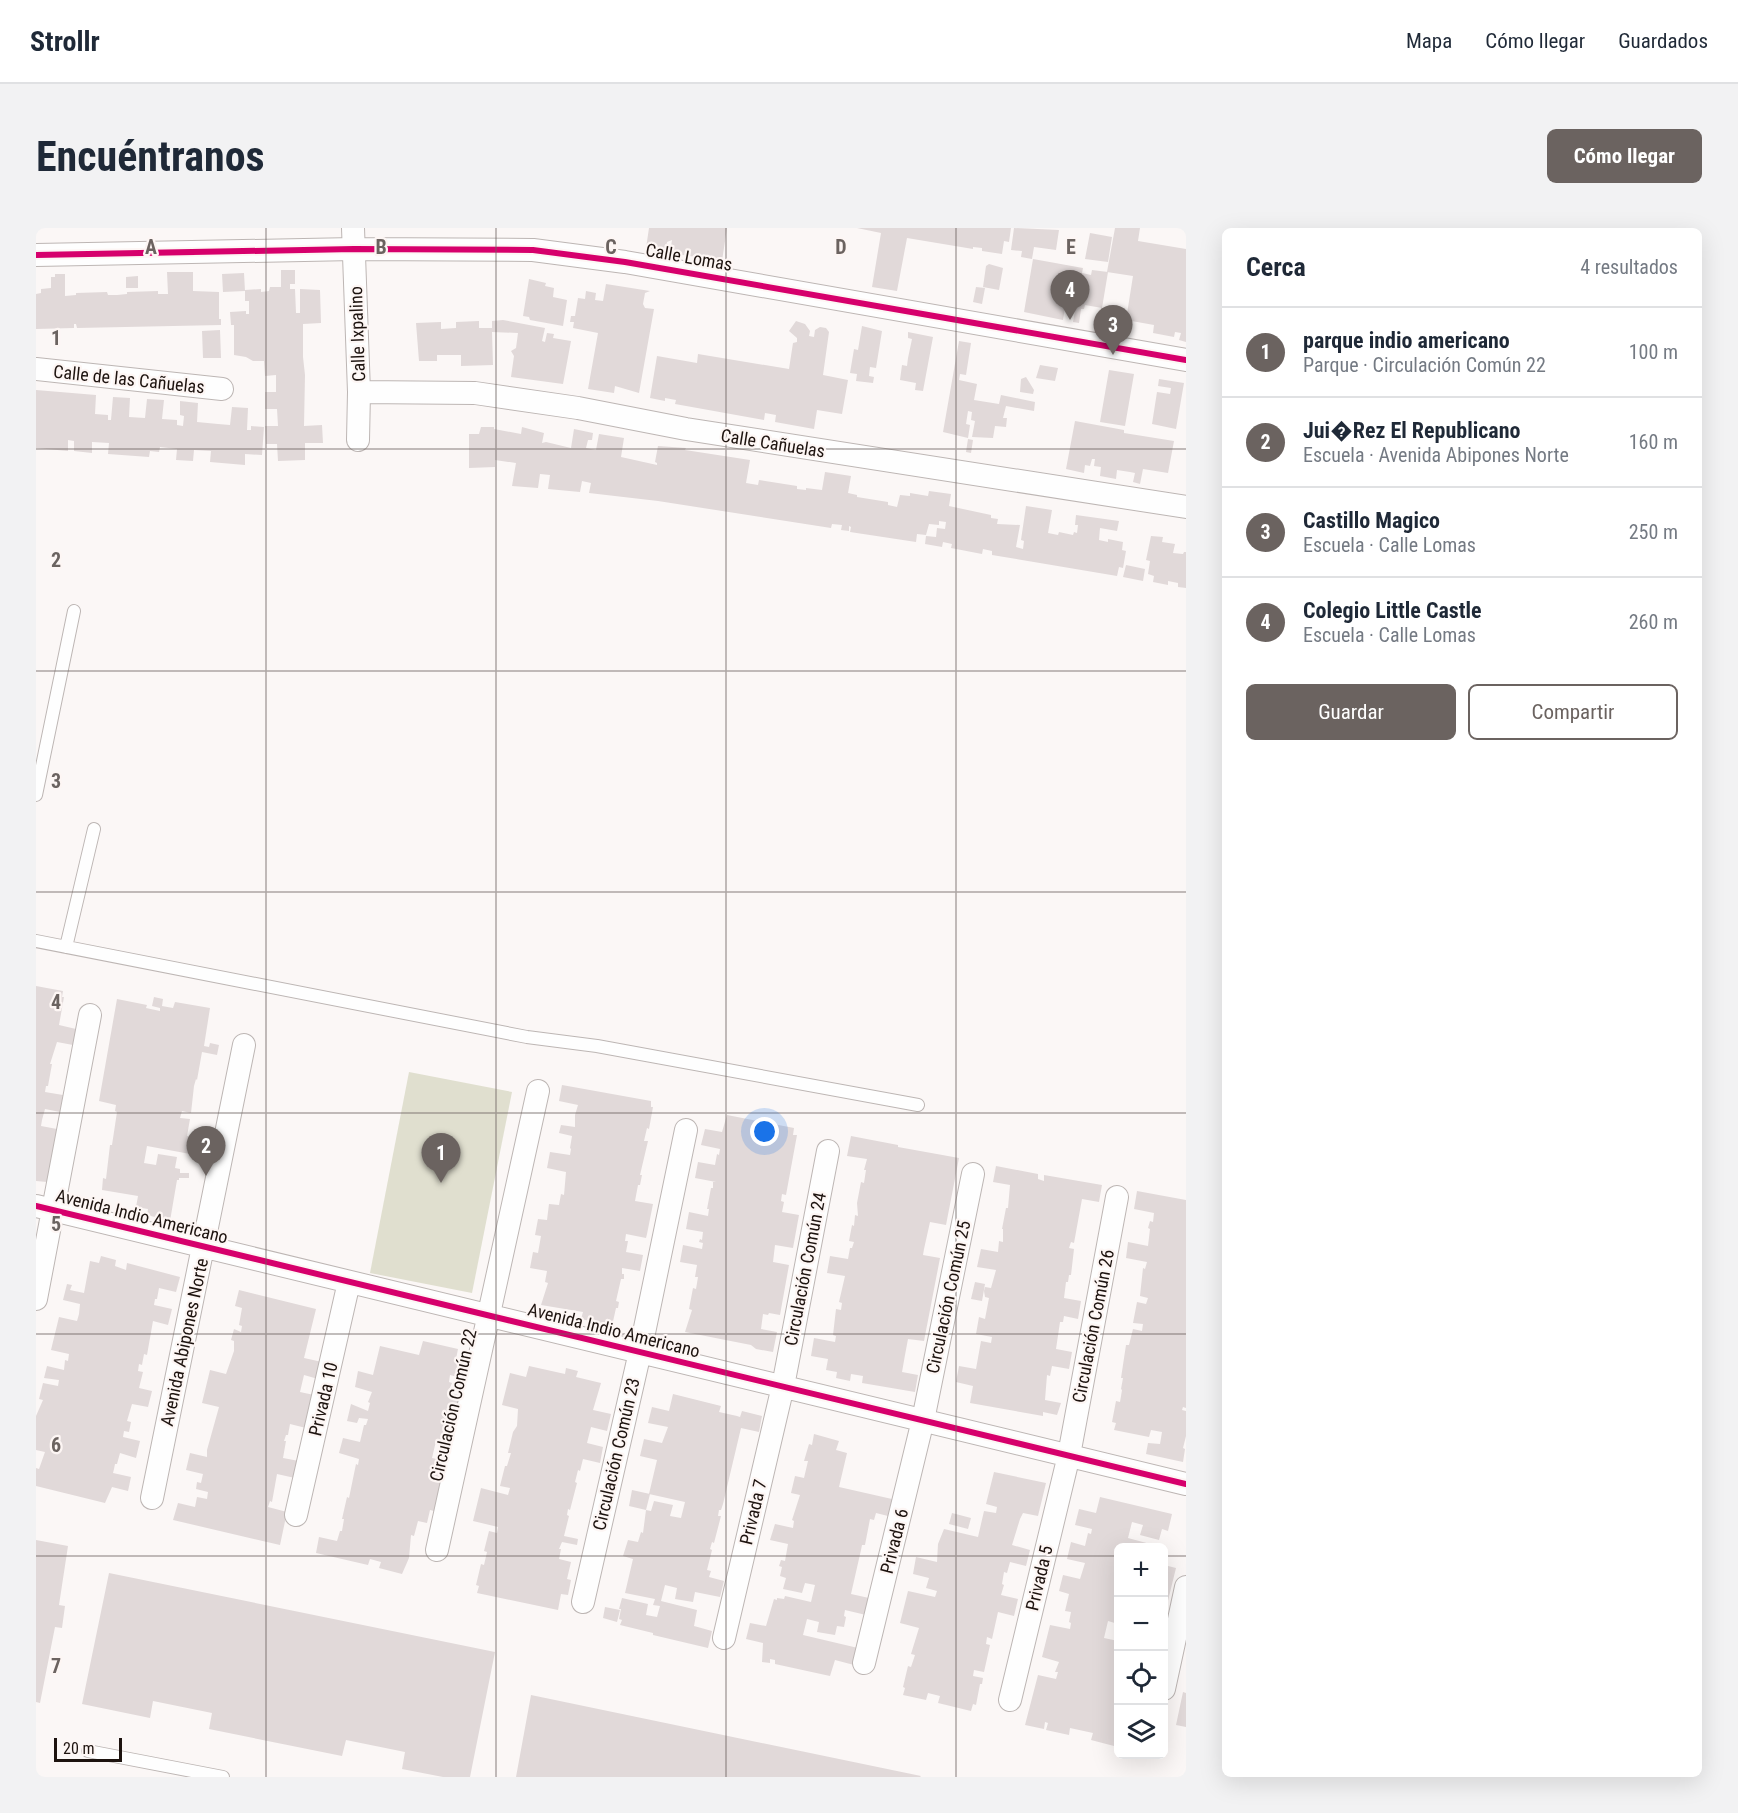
<!DOCTYPE html>
<html lang="es">
<head>
<meta charset="utf-8">
<style>
	body { margin:0; font-family:"Roboto Condensed",sans-serif; background:#f2f2f3; color:#1f2937 }
	.controls { position:absolute; right:18px; bottom:18px; display:grid; overflow:hidden; border-radius:9px; box-shadow:0 6px 24px #0002 }
	.controls button { width:54px; height:54px; display:grid; place-items:center; padding:0; border:0; border-bottom:2px solid #e0e1e3; background:#fff; color:#1f2937; font:30px sans-serif }
	.scale { position:absolute; left:18px; bottom:15px; width:68px; box-sizing:border-box; padding-left:6px; border:3px solid #1d130f; border-top:0; font-size:16px; line-height:21px; white-space:nowrap; color:#1d130f; -webkit-text-stroke:4px #fdf6f4; paint-order:stroke }
	.you { position:absolute; left:729px; top:904px; width:21px; height:21px; margin:-15px; border:4px solid #fff; border-radius:50%; background:#1a73e8; box-shadow:0 0 0 9px #1a73e833 }
	.badge { display:grid; place-items:center; width:39px; height:39px; border-radius:50%; background:#6b6360; color:#fff; font-size:20px; font-weight:700 }
	.pin { position:absolute; translate:-50% -50px; filter:drop-shadow(0 2px 3px #0008) }
	.pin::after { content:''; position:absolute; top:32px; width:21px; height:18px; background:inherit; clip-path:polygon(0 0,100% 0,50% 100%) }
	.list { margin:0; padding:0; list-style:none }
	h2 { display:flex; justify-content:space-between; align-items:center; height:78px; margin:0; padding:0 24px; font-size:26px }
	h2 small { font-size:20px; font-weight:400; color:#747a83 }
	.list li { display:grid; grid-template-columns:39px 1fr auto; gap:18px; align-items:center; box-sizing:border-box; height:90px; padding:0 24px; border-top:2px solid #e0e1e3 }
	.list b { display:block; font-size:22px; white-space:nowrap }
	.list p { margin:0; font-size:20px; white-space:nowrap; color:#747a83 }
	.list em { font-size:20px; font-style:normal; color:#747a83 }
	.actions { display:flex; gap:12px; padding:18px 24px }
	.actions a { flex:1; padding:14px 0; border:2px solid #6b6360; border-radius:9px; text-align:center; font-size:21px; color:#6b6360 }
	.actions .main { background:#6b6360; color:#fff }
	.icon { flex:none; width:33px; height:33px; fill:none; stroke:currentColor; stroke-width:2; stroke-linecap:round; stroke-linejoin:round }
	.map { position:relative; flex:none; width:1150px; height:1549px; overflow:hidden; border-radius:9px }
	header { display:flex; align-items:center; gap:36px; box-sizing:border-box; height:84px; padding:0 30px; background:#fff; border-bottom:2px solid #e0e1e3 }
	header strong { font-size:28px }
	nav { display:flex; gap:33px; margin-inline-start:auto; font-size:21px }
	.intro { display:flex; align-items:center; justify-content:space-between; box-sizing:border-box; height:144px; padding:0 36px }
	h1 { margin:0; font-size:42px }
	.button { padding:15px 27px; border-radius:9px; background:#6b6360; color:#fff; font-size:21px; font-weight:700 }
	main { display:flex; gap:36px; padding:0 36px }
	aside { flex:1; background:#fff; border-radius:9px; box-shadow:0 6px 24px #0002 }
	.map>svg:first-child { display:block }
</style>
</head>
<body>
<header>
<strong>Strollr</strong>
<nav><a>Mapa</a><a>Cómo llegar</a><a>Guardados</a></nav>
</header>
<div class="intro"><h1>Encuéntranos</h1><a class="button">Cómo llegar</a></div>
<main>
<div class="map">
<svg width="1150" height="1549" viewBox="0 0 1150 1549">
	<rect width="100%" height="100%" fill="#fbf7f6"/>
	<path fill="#e0dfcf" d="M373,844L476,864L436,1065L334,1045Z"/>
	<path fill="#e1d9d9" d="M613,0H691L686,33L634,25L636,12L631,14L630,24L610,20Z
		M821,0H975L973,14L968,13L966,26L946,23V20L937,19V21L871,10L861,63L836,59L845,5Z
		M978,0L1023,2L1020,22L998,19L996,31L985,29L986,23L975,22Z
		M1079,0H1104L1102,13L1150,21V114L1143,112L1145,105L1139,104L1138,109L1117,105L1118,97L1090,92L1097,48L1071,44Z
		M1054,5L1076,9L1072,34L1049,31Z
		M997,31L1047,40L1046,45L1055,47L1056,42L1072,44L1066,80L1049,77L1048,81H1045L1043,95L1037,94L1044,54H1039L1038,62L1032,61L1027,92L988,84Z
		M953,36L967,40L963,62L947,59L950,38Z
		M245,42H259V56H254V61H259L260,85H264V61L284,62L285,95L267,96V129L269,147L268,198L286,197L287,215H269V232L242,233L241,216H230L229,198H242L241,181H229V164H240V147L229,148L228,133H217L210,129L198,127V97H195L194,84L210,83V86H213V73H209V62L225,61V64L233,63L234,59H245Z
		M131,44H157V63L183,64V91H185V97L41,100L40,96H38V100L0,101V66L5,65V61L15,60V49H19V46H29V68L40,67V65L71,64L72,67H81L91,66V64L122,63V66H132Z
		M208,45L209,63L187,64L186,46Z
		M102,48V60H90V49Z
		M493,51L510,55L509,58L518,60L517,69L531,72L527,98L494,92L493,89L487,88Z
		M570,56L614,63L609,65L607,76L609,80L618,81L603,165L579,158L578,165L552,161L562,105L537,100L538,94H534L535,88H539L542,70L549,71L550,63L560,65L559,72L567,73Z
		M940,59L949,60L946,76L937,74Z
		M467,92L509,100L506,113L509,114L511,105L518,106L517,110L535,113L527,156L475,149L478,128L475,123L480,120L482,105L456,104L457,137L425,138V127H401V133H383L380,95L405,94V101L420,100V94L443,93V100H456V93Z
		M760,93L769,96L774,103L773,108L778,109L779,102L784,99L790,100L793,104L787,147L812,152L806,186L781,182L778,201L739,194L740,187L729,185L728,192L639,176L640,172L629,170V173L614,170L621,128L661,135L662,126L753,141L757,115L761,114V110L753,103Z
		M826,98L846,103L840,140L834,139L833,148L838,149L837,155L820,153L821,146L814,145L818,121L822,122Z
		M184,102L185,130H167L166,103Z
		M872,104L897,109L887,163L879,162L880,155L864,152L866,137L871,138L872,130L876,111L872,110Z
		M923,113L935,115L930,147L924,146L923,152L941,156L938,172L963,176L965,167L999,174L998,183L970,178L967,190H971L970,199L959,198L957,210L936,209L939,193L935,192L936,184L932,183L930,196L934,197L932,210L907,204Z
		M1004,137L1022,140L1019,153L1000,150Z
		M1073,142L1098,146L1089,198L1064,194Z
		M990,149L998,162L997,166L984,164L985,151Z
		M1123,151L1148,155L1140,201L1116,196L1121,164L1134,166L1135,160L1122,158Z
		M0,162L60,167L59,186L72,187V192H75L77,169L94,170L93,189L109,190L111,171L128,172L126,191L141,192V197L147,198L148,188L144,187V173L162,175L161,194L182,196L194,197L196,179L212,180L211,202H215V198L228,199L226,227L209,226V237L174,234L175,223L158,222L157,233L140,232L141,221L124,219L123,224L114,223L113,229L72,226L73,215L56,214V225L38,223V213L32,212V223L0,220Z
		M1039,193L1088,202V205L1138,213L1132,245L1107,241L1104,256L1097,254L1099,245L1094,244L1081,242L1080,251L1064,248L1065,239L1058,238L1059,231H1056L1054,238L1049,237L1048,245L1030,241Z
		M445,199H458V201L485,206L486,199L508,205L506,215L510,214L535,220L538,201L557,205L556,212H552L550,220L560,222L563,206L588,210L585,229L621,237V235L619,234L622,218L650,220L649,222L714,232L710,255L722,257L723,252L761,258V261L770,262V260L786,262L789,244L815,248L812,265L821,267V269L852,274V277L861,279L864,267L874,268V265L892,268L893,263L915,266L913,278L955,287V290L962,291L961,296L984,297L980,319L987,321L988,313L985,312L990,278L1016,282L1012,305L1022,307L1023,304L1037,307L1038,304L1041,305L1042,297H1039L1040,287L1083,293L1081,303L1064,300L1063,312L1072,314V311L1087,314L1086,322L1090,323L1087,340L1083,339L1081,348L956,327V323L947,321L946,326L915,320L916,316L907,314L906,319L889,316L890,308L900,309L901,300L909,301L910,294L903,293V297L893,296L890,307L881,306L880,314L814,304L815,299L813,298V303L805,302L806,297L796,296L795,300L622,273L553,265L555,255L546,253L544,264L512,261L514,247L504,246L502,260L476,258L480,235L459,232V239L433,240V206H443Z
		M932,211L937,212L935,225L930,224Z
		M1115,308L1127,309L1126,314L1139,316L1137,325L1147,326L1148,324H1150V360L1142,359V355L1132,353V357L1117,354L1118,348L1112,346L1114,333L1110,332Z
		M1090,337L1109,341L1107,353L1087,349Z
		M0,758L27,763L26,769H28L23,797L40,801L37,817L21,814L14,836H16L12,858H10L9,864L27,867L24,884L9,881L6,892L5,898L21,901L11,954L0,953Z
		M118,769L127,771L126,778L137,780L139,774L174,780L168,818L173,819L174,815L183,817L181,827L166,824L161,852L160,851L158,858L155,885L146,883L144,890L154,891L151,908L168,911L165,928L111,918L108,935L120,937L122,926L141,929L139,940L144,941V945H153V950H143V952H141L134,993L111,987L112,981L100,979L102,968L66,962L67,950L70,951L74,917H76L81,884L79,883L80,877L63,873L81,771L111,777L110,780L124,783V780L116,778Z
		M526,857L615,873V879H617L613,901L611,900L608,913H612L604,947H606L604,957H602L599,973L617,976L611,1006L610,1010L590,1006L589,1013H592L590,1024L607,1027L604,1043L586,1040V1046H588V1051H585L580,1073L583,1074L582,1080H580L576,1098L545,1091L547,1084L505,1077L512,1055L509,1054L511,1043L494,1040L497,1024L502,1025L505,1008L499,1007L502,991L511,992L513,976L523,977L525,966L528,967L530,944L511,940L514,924L534,927L535,921L534,920L536,908L523,905L525,897L539,899V887L542,877L523,873Z
		M691,887L758,900L757,907H761L750,967L746,966L745,973L748,974L746,984L763,987L757,1020L739,1017L737,1034L753,1037L744,1087L733,1085L732,1087L727,1086L725,1101L741,1104L737,1124L720,1121L715,1117L649,1104L656,1082L653,1081L657,1060L660,1061L662,1049H659L661,1037L644,1034L647,1017L666,1021L667,1015L663,1014L664,1011L666,1012L667,1004L650,1001L653,984L672,988L673,981H671L675,960H677V954H680L659,950L662,934L679,937L681,926L683,927L684,921L665,917L669,901L686,904Z
		M815,908L862,917V919L923,930L910,997L894,994L888,1021L887,1027L904,1030L888,1113L872,1111L869,1127L866,1144L882,1147L879,1164L826,1155L827,1148L815,1146L814,1153L800,1150L801,1144L790,1142L792,1131L775,1128L778,1110L799,1114L800,1108L797,1107L800,1081L805,1082L806,1075L803,1074L809,1048L791,1045L794,1028L812,1031L814,1020H816L818,1014L813,1013L816,997L818,998L819,987L822,988L821,975L825,954L828,955L830,942H828L831,931L811,928Z
		M960,938L1002,946V951L1008,953V947L1066,957L1063,974L1046,971L1038,1015L1035,1014L1033,1020L1038,1021L1035,1047H1033L1032,1054H1030L1028,1070L1045,1073L1042,1091L1028,1088L1027,1094H1024L1020,1121L1036,1124L1033,1141L1016,1138L1014,1148L1011,1147L1009,1172L1025,1175L1021,1187L1007,1184V1188L934,1175L937,1158L920,1154L923,1138L940,1141L945,1113L955,1115L956,1109L940,1106L943,1089L949,1091L953,1070L949,1069L948,1063L949,1059L955,1060L960,1042L941,1039L945,1021L962,1024L963,1013L967,1014V1001H966L970,980H972L974,957L957,954Z
		M1101,963L1150,972V1180L1147,1179L1146,1182L1150,1183V1208L1147,1220L1149,1221L1147,1234L1110,1226L1112,1215L1124,1216L1126,1204L1115,1202L1113,1209L1078,1202L1080,1195L1076,1194L1080,1173L1084,1174L1086,1162L1085,1161L1087,1150H1085L1090,1117H1093L1097,1101L1106,1103L1107,1096L1097,1095L1101,1074L1110,1076L1112,1070L1104,1068L1107,1040L1109,1041L1111,1034L1090,1030L1092,1014L1112,1018L1114,1001L1112,1000L1114,993L1117,994L1118,985L1098,981Z
		M65,1028L80,1032L79,1038L90,1042L91,1035L144,1049L140,1064L123,1060L121,1071H119L118,1077L136,1081L132,1097L117,1093L111,1127L108,1126L106,1137L103,1136L102,1143L107,1144L103,1160L116,1163L112,1179L96,1176L91,1193L95,1194L93,1204L88,1203L87,1209L104,1213L100,1230L84,1225L81,1236H79L78,1241L77,1245L95,1249L92,1263L76,1259L69,1275L0,1258V1240L3,1241L9,1224L0,1222V1188L7,1172L3,1171L7,1155L22,1158L23,1152L8,1150L11,1138L28,1142L29,1132L32,1133L33,1126L15,1122L23,1089L41,1093L43,1086L44,1076L27,1072L31,1056L36,1057L34,1062L48,1065L54,1033L63,1035Z
		M939,1054L949,1056L946,1073L935,1071Z
		M203,1062L280,1081L268,1130L286,1134L282,1151L268,1147L264,1164L278,1167L270,1200L254,1196L252,1207H250L248,1213H250L247,1230L263,1233L259,1250L241,1246L236,1274L234,1273L232,1279L251,1284L244,1317L137,1292L142,1275L159,1279L161,1269L171,1271L172,1264L160,1261L161,1254L165,1255L167,1246L150,1242L154,1225L171,1229V1222L183,1179L166,1175L174,1142L190,1146L198,1123V1113L195,1112L198,1101L205,1104L206,1098L203,1097L206,1080L199,1078Z
		M387,1113L422,1121L420,1131L438,1135L434,1152L414,1147L413,1154L416,1155L412,1164L430,1169L418,1218L400,1213L396,1230L414,1234L402,1284L394,1282L391,1295L382,1293L378,1308L375,1307L373,1330L366,1346L343,1340L345,1334L334,1331L332,1337L280,1325L283,1309L301,1313L304,1303H306L308,1291H306L311,1269L313,1270L320,1236L322,1237L323,1231L303,1225L307,1210L324,1214L328,1197H330L332,1191L323,1190L321,1195L311,1193L315,1176L332,1183L334,1175L332,1174L336,1164L319,1159L322,1143L337,1147L344,1118L383,1127Z
		M493,1138L529,1146L530,1140L542,1143L540,1149L565,1155L557,1182L575,1186L571,1203L555,1199L551,1215L567,1219L564,1235L547,1231L544,1243L542,1242L539,1254L541,1255L534,1282L532,1281L531,1287L533,1288L528,1308L542,1311L541,1317L526,1314L523,1321H525L523,1331L535,1334L531,1351L535,1352L532,1367L525,1366L522,1382L441,1365L443,1358L440,1357L445,1336L448,1337L451,1324L448,1323L453,1303L461,1305L462,1299L437,1293L445,1260L472,1267L474,1260L464,1258L469,1238H471L475,1225H472L477,1204L481,1198L482,1181L466,1177L474,1145L490,1149Z
		M637,1166L685,1178L683,1184L701,1188L704,1189L706,1183L726,1188L723,1204L705,1200L687,1276L685,1282H683L682,1288H685L678,1315L676,1314L674,1321L676,1322L671,1342L675,1343L673,1349L688,1353L684,1369L659,1364L657,1374L639,1371L641,1360L629,1357L625,1373L661,1382L658,1398L676,1403L672,1420L617,1407V1405L584,1397L586,1392L583,1391L585,1381H583L586,1370L612,1376L610,1387L621,1389L624,1378L617,1377L619,1371L589,1365L597,1331L587,1328L592,1312L602,1314L605,1304L607,1305L610,1282L593,1278L596,1262L614,1266L610,1282L615,1283L618,1273L637,1277L634,1288L645,1290L649,1274L613,1266L621,1232L604,1228L608,1211L626,1215L632,1199L612,1195L616,1179L633,1183Z
		M778,1206L803,1213L800,1222L811,1225L803,1259L856,1271L852,1288L840,1285L838,1292L834,1291L829,1317H826L825,1322L815,1366L833,1370L830,1387L809,1382L808,1388L810,1389L808,1399L801,1398L799,1407L781,1404L783,1394L771,1391L767,1407L822,1420L818,1437L799,1432L794,1448L739,1436V1432L734,1431V1435L726,1434L727,1415L710,1411L714,1395L730,1398L738,1371L741,1372V1370L748,1371L749,1368L775,1374L779,1357L769,1355L766,1365L747,1361L750,1350L744,1348L746,1339L743,1338L745,1332L749,1333L752,1316L734,1312L739,1296L757,1300L758,1293L756,1292L764,1267L755,1265L759,1248L768,1250L772,1233H768L773,1216L776,1217Z
		M958,1244L1010,1255L1002,1288L987,1285L984,1291L976,1317L994,1322L990,1338L974,1334L971,1345L968,1344L966,1356L968,1357L965,1367L982,1371L978,1388L962,1384L956,1411L951,1409L950,1416L954,1417L948,1444L938,1442L937,1448L947,1450L946,1456H944L940,1477L937,1476L935,1483L902,1475L904,1468L892,1465L890,1472L867,1467L869,1460L867,1459L872,1438L875,1439L879,1427L875,1426L883,1400L864,1395L872,1363L899,1369L901,1363L890,1360L893,1350L877,1346L880,1329L901,1334L902,1316L908,1301L942,1309L948,1283L960,1285L961,1279L950,1276Z
		M1064,1269L1136,1286L1132,1303L1126,1301L1123,1312L1104,1307L1107,1297L1096,1294L1092,1310L1129,1320H1082V1396L1072,1393L1068,1410L1082,1413V1505L1078,1518L1055,1512L1057,1505L1034,1500L1033,1507L1010,1502L1012,1495L1009,1494L1008,1501L989,1497L1002,1447L1020,1451L1022,1444H1019L1023,1434L1006,1429L1014,1397L1034,1401L1035,1395L1033,1394L1035,1384L1029,1383L1033,1366L1023,1363L1027,1347L1044,1351L1049,1335L1031,1331L1035,1314L1049,1318L1052,1305L1055,1306L1056,1301L1039,1297L1043,1281L1060,1285Z
		M916,1285L935,1290L932,1301L913,1296Z
		M0,1312L32,1318L23,1377L29,1378L26,1400L19,1399L4,1475L0,1474Z
		M1128,1337L1140,1340L1128,1389Z
		M73,1345L459,1424L434,1549H407L366,1541L369,1524L310,1512L306,1528L173,1501L176,1485L117,1473L114,1490L46,1476Z
		M569,1379L584,1382L581,1394L567,1390Z
		M1147,1464L1150,1465V1499L1140,1497Z
		M495,1467L885,1548L884,1549H480Z"/>
	<g fill="none" stroke-linecap="round" stroke-linejoin="round">
		<g stroke="#bdb6b4" stroke-width="14">
			<path id="service" d="M0,567L38,383
				M0,713L491,809L561,818L882,877
				M30,719L58,601
				M52,1523L187,1549"/>
		</g>
		<g stroke="#bdb6b4" stroke-width="24">
			<path id="minor" d="M317,0L323,164L322,212
				M0,27L318,21L497,22L589,34L1150,132
				M0,141L186,161
				M323,164L439,165L542,180L650,201L1150,279
				M0,978L1150,1256
				M0,1071L54,787
				M116,1270L208,817
				M260,1287L313,1054
				M401,1322L502,863
				M547,1374L604,1124L650,902
				M688,1410L747,1158L792,923
				M828,1435L887,1192L937,946
				M1128,1461L1150,1359
				M974,1472L1033,1227L1081,969"/>
		</g>
		<use href="#service" stroke="#fefefe" stroke-width="12"/>
		<use href="#minor" stroke="#fefefe" stroke-width="22"/>
		<g stroke="#fdf6f4" stroke-width="10">
			<path id="cycleway" d="M0,27L318,21L497,22L589,34L1150,132
				M0,978L1150,1256"/>
		</g>
		<use href="#cycleway" stroke="#d6006c" stroke-width="6"/>
	</g>
	<path fill="none" stroke="#6b6360" stroke-width="1.5" stroke-opacity="0.55" d="M230,0V1549M460,0V1549M690,0V1549M920,0V1549M0,221H1150M0,443H1150M0,664H1150M0,885H1150M0,1106H1150M0,1328H1082M1128,1328H1150"/>
	<g text-anchor="middle" dominant-baseline="central" stroke-width="4.5" stroke-linejoin="round" paint-order="stroke">
		<g font-size="18" fill="#1d130f" stroke="#fdf6f4">
			<text transform="translate(653 29) rotate(10)">Calle Lomas</text>
			<text transform="translate(321 106) rotate(-92)">Calle Ixpalino</text>
			<text transform="translate(93 151) rotate(6)">Calle de las Cañuelas</text>
			<text transform="translate(737 215) rotate(9)">Calle Cañuelas</text>
			<text transform="translate(106 988) rotate(14)">Avenida Indio Americano</text>
			<text transform="translate(769 1041) rotate(-79)">Circulación Común 24</text>
			<text transform="translate(912 1069) rotate(-78)">Circulación Común 25</text>
			<text transform="translate(1057 1098) rotate(-79)">Circulación Común 26</text>
			<text transform="translate(578 1102) rotate(14)">Avenida Indio Americano</text>
			<text transform="translate(148 1114) rotate(-78)">Avenida Abipones Norte</text>
			<text transform="translate(287 1171) rotate(-77)">Privada 10</text>
			<text transform="translate(417 1177) rotate(-77)">Circulación Común 22</text>
			<text transform="translate(580 1226) rotate(-77)">Circulación Común 23</text>
			<text transform="translate(717 1284) rotate(-77)">Privada 7</text>
			<text transform="translate(858 1313) rotate(-76)">Privada 6</text>
			<text transform="translate(1003 1350) rotate(-77)">Privada 5</text>
		</g>
	</g>
	<g font-size="20" text-anchor="middle" font-weight="bold" fill="#6b6360" stroke="#fdf6f4" stroke-width="4.5" stroke-linejoin="round" paint-order="stroke">
		<text x="115" y="26">A</text>
		<text x="345" y="26">B</text>
		<text x="575" y="26">C</text>
		<text x="805" y="26">D</text>
		<text x="1035" y="26">E</text>
		<text x="20" y="117">1</text>
		<text x="20" y="339">2</text>
		<text x="20" y="560">3</text>
		<text x="20" y="781">4</text>
		<text x="20" y="1003">5</text>
		<text x="20" y="1224">6</text>
		<text x="20" y="1445">7</text>
	</g>
</svg>
<div class="controls">
<button>+</button>
<button>−</button>
<button><svg class="icon" aria-label="locate" viewBox="0 0 24 24"><circle cx="12" cy="12" r="6"/><path d="M12 2v4M12 18v4M2 12h4M18 12h4"/></svg></button>
<button><svg class="icon" aria-label="layers" viewBox="0 0 24 24"><path d="M12 4l9 5-9 5-9-5zM3 14l9 5 9-5"/></svg></button>
</div>
<div class="scale">20 m</div>
<div class="you"></div>
<div class="pin badge" style="left:405px;top:955px">1</div>
<div class="pin badge" style="left:170px;top:948px">2</div>
<div class="pin badge" style="left:1077px;top:127px">3</div>
<div class="pin badge" style="left:1034px;top:92px">4</div>
</div>
<aside>
<h2>Cerca<small>4 resultados</small></h2>
<ul class="list">
<li><span class="badge">1</span><div><b>parque indio americano</b><p>Parque · Circulación Común 22</p></div><em>100 m</em></li>
<li><span class="badge">2</span><div><b>Jui�Rez El Republicano</b><p>Escuela · Avenida Abipones Norte</p></div><em>160 m</em></li>
<li><span class="badge">3</span><div><b>Castillo Magico</b><p>Escuela · Calle Lomas</p></div><em>250 m</em></li>
<li><span class="badge">4</span><div><b>Colegio Little Castle</b><p>Escuela · Calle Lomas</p></div><em>260 m</em></li>
</ul>
<div class="actions"><a class="main">Guardar</a><a>Compartir</a></div>
</aside>
</main>
</body>
</html>
